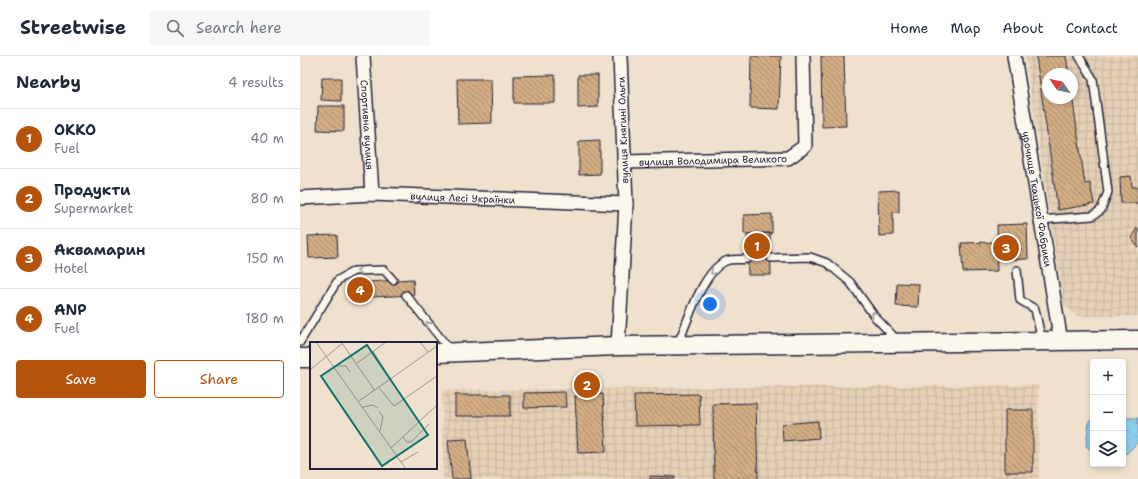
<!DOCTYPE html>
<html lang="en">
<head>
<meta charset="utf-8">
<style>
	body { margin:0; font-family:"Shantell Sans",sans-serif; background:#f6f6f7; color:#1f2937 }
	.controls { position:absolute; right:12px; bottom:12px; display:grid; overflow:hidden; border-radius:4px; box-shadow:0 2px 6px #0003 }
	.controls button { width:36px; height:36px; display:grid; place-items:center; padding:0; border:0; border-bottom:1px solid #e0e1e3; background:#fff; color:#1f2937; font:20px sans-serif }
	.compass { position:absolute; left:742px; top:12px; width:36px; height:36px; border-radius:50%; background:#fff; box-shadow:0 2px 6px #0003; rotate:304deg }
	.you { position:absolute; left:410px; top:248px; width:14px; height:14px; margin:-10px; border:3px solid #fff; border-radius:50%; background:#1a73e8; box-shadow:0 0 0 6px #1a73e833 }
	.badge { display:grid; place-items:center; width:26px; height:26px; border-radius:50%; background:#b45309; color:#fff; font-size:13px; font-weight:700 }
	.pin { position:absolute; translate:-50% -50%; border:2px solid #fff; box-shadow:0 1px 4px #0006 }
	.list { margin:0; padding:0; list-style:none }
	h2 { display:flex; justify-content:space-between; align-items:center; height:52px; margin:0; padding:0 16px; font-size:17px }
	h2 small { font-size:13px; font-weight:400; color:#747a83 }
	.list li { display:grid; grid-template-columns:26px 1fr auto; gap:12px; align-items:center; box-sizing:border-box; height:60px; padding:0 16px; border-top:1px solid #e0e1e3 }
	.list b { display:block; font-size:15px; white-space:nowrap }
	.list p { margin:0; font-size:13px; white-space:nowrap; color:#747a83 }
	.list em { font-size:13px; font-style:normal; color:#747a83 }
	.actions { display:flex; gap:8px; padding:12px 16px }
	.actions a { flex:1; padding:9px 0; border:1px solid #b45309; border-radius:4px; text-align:center; font-size:14px; color:#b45309 }
	.actions .main { background:#b45309; color:#fff }
	.icon { flex:none; width:22px; height:22px; fill:none; stroke:currentColor; stroke-width:2; stroke-linecap:round; stroke-linejoin:round }
	.map { position:relative; flex:none; width:838px; height:423px; overflow:hidden }
	header { display:flex; align-items:center; gap:24px; box-sizing:border-box; height:56px; padding:0 20px; background:#fff; border-bottom:1px solid #e0e1e3 }
	header strong { font-size:19px }
	nav { display:flex; gap:22px; margin-inline-start:auto; font-size:14px }
	.search { width:280px; height:36px; background:#f6f6f7; display:flex; align-items:center; gap:10px; box-sizing:border-box; padding:0 14px; border-radius:4px; color:#747a83; font-size:15px }
	main { display:flex }
	aside { flex:1; background:#fff }
	.map>svg:first-child { display:block }
</style>
</head>
<body>
<header>
<strong>Streetwise</strong>
<div class="search"><svg class="icon" aria-label="search" viewBox="0 0 24 24"><circle cx="10" cy="10" r="6"/><path d="M15 15l6 6"/></svg>Search here</div>
<nav><a>Home</a><a>Map</a><a>About</a><a>Contact</a></nav>
</header>
<main>
<aside>
<h2>Nearby<small>4 results</small></h2>
<ul class="list">
<li><span class="badge">1</span><div><b>ОККО</b><p>Fuel</p></div><em>40 m</em></li>
<li><span class="badge">2</span><div><b>Продукти</b><p>Supermarket</p></div><em>80 m</em></li>
<li><span class="badge">3</span><div><b>Аквамарин</b><p>Hotel</p></div><em>150 m</em></li>
<li><span class="badge">4</span><div><b>ANP</b><p>Fuel</p></div><em>180 m</em></li>
</ul>
<div class="actions"><a class="main">Save</a><a>Share</a></div>
</aside>
<div class="map">
<svg width="838" height="423" viewBox="0 0 838 423">
	<defs>
		<pattern id="industrial-grid" width="8" height="8" patternUnits="userSpaceOnUse"><rect width="8" height="8" fill="#e6d1b7"/><path d="M0 4h8M4 0v8" fill="none" stroke="#c5b39e"/></pattern>
		<pattern id="water-ripples" width="26" height="14" patternUnits="userSpaceOnUse"><rect width="26" height="14" fill="#8ccded"/><path d="M2 4q2-2 4 0t4 0M15 11q2-2 4 0t4 0" fill="none" stroke="#78b0cc"/></pattern>
		<pattern id="building-back-hatch" width="6" height="6" patternUnits="userSpaceOnUse"><rect width="6" height="6" fill="#d2ad84"/><path d="M-1 5l2 2M0 0l6 6M5-1l2 2" fill="none" stroke="#aa8c6d"/></pattern>
	</defs>
	<rect width="100%" height="100%" fill="#efe1cd"/>
	<filter id="ink" filterUnits="userSpaceOnUse"><feTurbulence type="fractalNoise" baseFrequency=".025" numOctaves="2"/><feDisplacementMap in="SourceGraphic" scale="8" xChannelSelector="R" yChannelSelector="G"/><feConvolveMatrix kernelMatrix="1 2 1 2 8 2 1 2 1" color-interpolation-filters="sRGB"/></filter>
	<g filter="url(#ink)">
		<path fill="url(#industrial-grid)" fill-rule="evenodd" d="M725,0H838V260H776L764,249ZM748,18H772V42H748Z
			M738,329L739,423H143L142,334Z"/>
		<path fill="url(#water-ripples)" stroke="#6289a6" d="M793,362V395L786,390L789,366Z
			M823,362H838V386L827,397L823,398Z"/>
		<path fill="url(#building-back-hatch)" stroke="#22223b" d="M451,0H481L479,53L450,52Z
			M521,0H544L546,70L522,71Z
			M736,0H766L769,18H748V42H772V39L785,128L790,127L794,148L758,154Z
			M255,19V47H214V20Z
			M278,19H298V51L278,52Z
			M22,22H41V45L21,44Z
			M157,23H191L192,67L158,68Z
			M18,50H44V75L17,74Z
			M300,84V118L279,119V85Z
			M831,120L832,131H838V147H821L820,121Z
			M599,134V156H593V179L579,180L578,135Z
			M472,158V177L444,178V159Z
			M727,168L728,203L698,204L697,169Z
			M837,172H838V191L831,182Z
			M470,177L471,219H448L447,178Z
			M37,179L38,201L9,202L8,180Z
			M696,186L697,215L663,216L661,187Z
			M113,223L114,239L70,241L69,226Z
			M69,226L70,241L51,243L50,227Z
			M597,227L619,228L618,251L596,250Z
			M265,336L266,351L224,352V337Z
			M303,338L306,396L278,397L275,340Z
			M399,338L400,369L335,370L334,339Z
			M155,339H210V360H155Z
			M456,347L458,423H414L413,348Z
			M705,354H733V416H705Z
			M518,365L519,382L483,385L482,368Z
			M167,383L171,423H152L148,384Z
			M350,420L375,421V423H350Z"/>
		<g fill="none" stroke-linecap="round" stroke-linejoin="round">
			<g stroke="#22223b" stroke-width="10">
				<path id="service" d="M740,164L792,160L801,154L808,136L793,23L779,0
					M471,202L510,201L527,207L550,226L575,261L597,284
					M717,214L720,244L735,253L742,286
					M106,239L150,294
					M0,286L38,224L54,215L84,214L93,224
					M378,288C387,267 404,210 429,204C434,203 441,204 447,203"/>
			</g>
			<g stroke="#22223b" stroke-width="16">
				<g id="minor">
					<path id="s1" d="M63,0L72,138"/>
					<path id="s2" d="M714,0L761,286"/>
					<path id="s3" d="M324,106L488,102L505,90L503,0"/>
					<path id="s4" d="M0,142L72,138L326,148"/>
					<path d="M318,290L326,148L320,0"/>
				</g>
			</g>
			<g stroke="#22223b" stroke-width="21">
				<path id="secondary" d="M136,297L318,290L838,284
					M0,302H11"/>
			</g>
			<use href="#service" stroke="#fbf7ec" stroke-width="7"/>
			<use href="#minor" stroke="#fbf7ec" stroke-width="13"/>
			<use href="#secondary" stroke="#fbf7ec" stroke-width="18"/>
		</g>
		<defs><path id="oneway-chevron" d="M-2-3.5L2.5 0L-2 3.5" fill="none" stroke-width="1.6" stroke-linecap="round" stroke-linejoin="round"/></defs>
		<g stroke="#99979c">
			<use href="#oneway-chevron" transform="translate(59 215) rotate(174)"/>
			<use href="#oneway-chevron" transform="translate(413 216) rotate(137)"/>
			<use href="#oneway-chevron" transform="translate(574 258) rotate(-127)"/>
			<use href="#oneway-chevron" transform="translate(128 268) rotate(-129)"/>
		</g>
	</g>
	<g text-anchor="middle" dominant-baseline="central" stroke-width="3" stroke-linejoin="round" paint-order="stroke">
		<g font-size="10" fill="#22223b" stroke="#fbf7ec">
			<text stroke="none"><textPath href="#s1" startOffset="69">Спортивна вулиця</textPath></text>
			<text transform="translate(323 74) rotate(-92)">вулиця Княгині Ольги</text>
			<text stroke="none"><textPath href="#s3" startOffset="89">вулиця Володимира Великого</textPath></text>
			<text stroke="none"><textPath href="#s4" startOffset="163">вулиця Лесі Українки</textPath></text>
			<text stroke="none"><textPath href="#s2" startOffset="145">урочище Ткацької Фабрики</textPath></text>
		</g>
	</g>
	<g transform="translate(10 286)">
		<rect width="127" height="127" fill="#efe1cd"/>
		<path fill="none" stroke="#9d9593" stroke-width="1" d="M6,0L96,127M110,0L118,10M32,1L65,49M63,9L81,38M47,21L76,0M24,24H36L40,30M0,28L34,0M69,46L84,64L127,34M49,59L127,4M53,65L63,63L68,66M69,69L73,75L70,89M93,95L97,100H101L119,82M81,106L127,63M91,120L108,110"/>
		<path fill="#0f766e" fill-opacity="0.15" stroke="#0f766e" stroke-width="2" d="M57,3L118,93L72,124L11,34Z"/>
		<rect width="127" height="127" fill="none" stroke="#22223b" stroke-width="2"/>
	</g>
</svg>
<div class="controls">
<button>+</button>
<button>−</button>
<button><svg class="icon" aria-label="layers" viewBox="0 0 24 24"><path d="M12 4l9 5-9 5-9-5zM3 14l9 5 9-5"/></svg></button>
</div>
<svg class="compass" viewBox="-18 -18 36 36"><path d="M0-13l5 13h-10z" fill="#e53935"/><path d="M0 13l5-13h-10z" fill="#747a83"/></svg>
<div class="you"></div>
<div class="pin badge" style="left:457px;top:190px">1</div>
<div class="pin badge" style="left:287px;top:329px">2</div>
<div class="pin badge" style="left:706px;top:192px">3</div>
<div class="pin badge" style="left:60px;top:234px">4</div>
</div>
</main>
</body>
</html>
